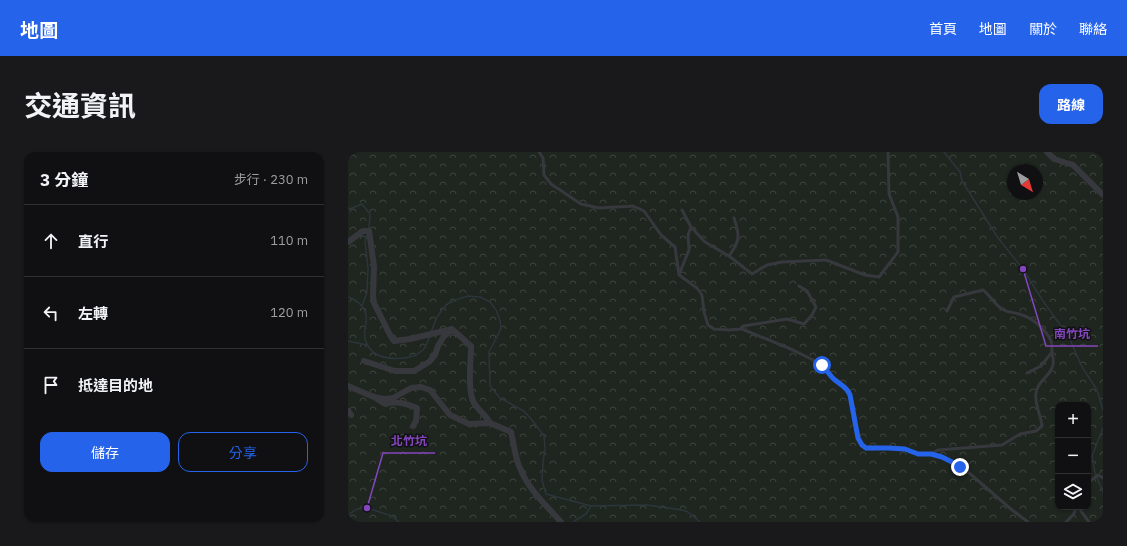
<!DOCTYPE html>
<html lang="zh-TW">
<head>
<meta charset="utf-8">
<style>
	body { margin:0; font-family:"IBM Plex Sans","Noto Sans TC",sans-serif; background:#19191b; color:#f1f3f6 }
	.controls { position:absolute; right:12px; bottom:12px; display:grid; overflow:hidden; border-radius:8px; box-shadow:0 1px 3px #0004 }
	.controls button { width:36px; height:36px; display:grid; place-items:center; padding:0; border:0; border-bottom:1px solid #303032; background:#101012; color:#f1f3f6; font:20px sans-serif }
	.compass { position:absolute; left:659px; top:12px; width:36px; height:36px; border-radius:50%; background:#101012; box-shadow:0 1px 3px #0004; rotate:142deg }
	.stop { position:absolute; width:12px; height:12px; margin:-9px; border:3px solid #2563eb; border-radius:50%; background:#fff }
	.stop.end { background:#2563eb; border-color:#fff; box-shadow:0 1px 4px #0008 }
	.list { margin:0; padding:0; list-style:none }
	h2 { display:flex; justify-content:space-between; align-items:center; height:52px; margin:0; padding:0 16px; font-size:17px }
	h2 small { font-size:13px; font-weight:400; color:#9c9d9f }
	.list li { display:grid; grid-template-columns:26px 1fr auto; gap:12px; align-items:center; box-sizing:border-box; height:72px; padding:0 16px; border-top:1px solid #303032 }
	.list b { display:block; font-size:15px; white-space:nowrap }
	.list em { font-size:13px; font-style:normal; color:#9c9d9f }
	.actions { display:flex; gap:8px; padding:12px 16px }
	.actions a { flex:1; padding:9px 0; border:1px solid #2563eb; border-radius:12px; text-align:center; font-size:14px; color:#2563eb }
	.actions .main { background:#2563eb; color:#fff }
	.icon { flex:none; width:22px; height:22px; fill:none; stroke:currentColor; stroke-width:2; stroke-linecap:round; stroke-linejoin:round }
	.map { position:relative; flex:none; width:755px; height:370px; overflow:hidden; border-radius:12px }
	header { display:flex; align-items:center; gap:24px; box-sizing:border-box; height:56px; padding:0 20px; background:#2563eb; color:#fff }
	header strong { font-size:19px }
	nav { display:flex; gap:22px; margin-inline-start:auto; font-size:14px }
	.intro { display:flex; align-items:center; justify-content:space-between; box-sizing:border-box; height:96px; padding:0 24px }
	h1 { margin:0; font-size:28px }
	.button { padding:10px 18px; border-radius:12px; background:#2563eb; color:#fff; font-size:14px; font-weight:700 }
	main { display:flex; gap:24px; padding:0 24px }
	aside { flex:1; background:#101012; border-radius:12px; box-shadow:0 1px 3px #0004 }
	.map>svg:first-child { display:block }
</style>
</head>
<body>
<header>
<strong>地圖</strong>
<nav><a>首頁</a><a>地圖</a><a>關於</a><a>聯絡</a></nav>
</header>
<div class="intro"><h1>交通資訊</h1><a class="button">路線</a></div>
<main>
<aside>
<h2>3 分鐘<small>步行 · 230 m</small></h2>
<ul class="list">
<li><svg class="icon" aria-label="ahead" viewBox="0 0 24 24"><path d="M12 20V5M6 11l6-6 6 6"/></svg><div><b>直行</b></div><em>110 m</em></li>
<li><svg class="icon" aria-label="left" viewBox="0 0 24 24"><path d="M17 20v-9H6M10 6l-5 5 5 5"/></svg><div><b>左轉</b></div><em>120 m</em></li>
<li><svg class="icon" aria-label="arrive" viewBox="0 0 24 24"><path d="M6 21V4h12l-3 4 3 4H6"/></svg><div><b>抵達目的地</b></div></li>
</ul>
<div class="actions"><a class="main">儲存</a><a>分享</a></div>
</aside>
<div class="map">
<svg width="755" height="370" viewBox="0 0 755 370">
	<defs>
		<pattern id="forest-crowns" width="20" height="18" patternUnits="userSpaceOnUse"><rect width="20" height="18" fill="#1e261f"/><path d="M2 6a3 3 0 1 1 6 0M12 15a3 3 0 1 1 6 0" fill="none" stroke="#3c433d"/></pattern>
	</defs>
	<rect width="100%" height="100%" fill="#161618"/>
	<path fill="url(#forest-crowns)" fill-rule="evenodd" d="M0,0H755V370H0ZM665,18H689V42H665ZM710,253H740V355H710Z"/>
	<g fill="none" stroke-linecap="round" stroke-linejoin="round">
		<path stroke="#2c353c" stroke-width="1.5" d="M596,0L612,20L614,29L650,86L675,117L695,149L721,185L734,215L749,238L755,258
			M0,56L2,57L14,52L22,62L21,78
			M0,145C5,147 7,148 11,151C27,166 10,179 20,194C30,210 62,210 75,198C78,195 80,188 82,184
			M14,154L19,140L20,116L17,89L19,83
			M83,180L89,165L98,153L107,148L120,144L132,145L142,150L148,158L152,168L153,177L141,200L142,234L152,246L176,259L184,268L196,284L197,296L195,311L194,328L198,342L243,354
			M0,189L19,193
			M755,276L744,304L747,321L755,340
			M0,363L9,357L19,356L44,364L51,370
			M225,370L238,362L243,354L299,353L334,358L340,360L352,370"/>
		<path stroke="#37383d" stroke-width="3" d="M191,0L195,6L196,23L203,32L233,52L251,56L285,54L296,59L313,83L327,95L331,123L349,136L354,143L356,160L360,173L366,177L381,178L394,177L445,198L475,213L485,227L496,234L501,239L502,243L510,286L513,293L518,297H523L540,296L557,297L570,302H583L594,305L604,309L620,320L664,358L680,370
			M334,58L343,75
			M381,104C392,89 392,84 386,66
			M332,120L341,98L340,83L343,75L357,90L381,104L404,122L419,113L434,110L478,108L517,123L531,125L550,100V65L541,42L540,0
			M394,177L395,174L439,167L456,172L464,163L468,155L459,139L451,134
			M679,221L693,214L704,200
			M583,302L590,298L654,293L672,282L688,279L694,274C693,264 686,251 688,241C689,229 703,224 705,213C706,209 705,205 704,201C704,197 704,192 703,189C699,179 685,166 674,163C667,160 660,161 654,157C646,152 642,143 635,138L606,145L599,159
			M740,331L750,323L755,326
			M730,355L741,370
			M718,370L725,363L729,355"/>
		<path stroke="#37383d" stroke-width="6" d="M699,0L706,7L725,13L755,43
			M0,90L15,79H21L26,114L25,144L26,151L42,183L46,189L62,187L104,177L123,194C123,209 119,239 126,251C130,258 138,263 142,271
			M16,209L47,219H66L81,210L87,203L90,194L96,184L103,179
			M0,234L26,245L36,247L45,246L63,236L73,235L82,238L102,263L121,272L142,271L163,280C166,292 167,306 172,316C180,337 198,353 213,370
			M29,247L37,252C50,249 56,251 69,256L68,269L65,274
			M0,259L3,263"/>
	</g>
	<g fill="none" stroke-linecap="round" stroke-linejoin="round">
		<path stroke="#2563eb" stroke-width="5" d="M474,213C479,218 482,224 487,228C493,233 499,235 502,243L510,286L514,293L518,296H540L557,297L570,302H583L594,305L604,310L612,315"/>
	</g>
	<path fill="none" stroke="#8446be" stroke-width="1.5" d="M675 117L698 194H750M19 356L35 301H87"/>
	<g fill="#8446be" stroke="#111113" stroke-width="1.5">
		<circle cx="675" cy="117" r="4"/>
		<circle cx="19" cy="356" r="4"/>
	</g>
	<g font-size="12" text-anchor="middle" font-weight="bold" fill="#8446be" stroke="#111113" stroke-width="3" stroke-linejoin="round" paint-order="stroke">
		<text x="724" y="186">南竹坑</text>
		<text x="61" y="293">北竹坑</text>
	</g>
</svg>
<div class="controls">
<button>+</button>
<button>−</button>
<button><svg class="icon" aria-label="layers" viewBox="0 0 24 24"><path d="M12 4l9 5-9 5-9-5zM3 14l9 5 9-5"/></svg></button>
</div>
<svg class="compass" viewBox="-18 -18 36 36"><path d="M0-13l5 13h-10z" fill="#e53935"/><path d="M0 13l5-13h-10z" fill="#9c9d9f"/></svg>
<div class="stop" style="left:474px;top:213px"></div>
<div class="stop end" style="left:612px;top:315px"></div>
</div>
</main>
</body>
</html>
